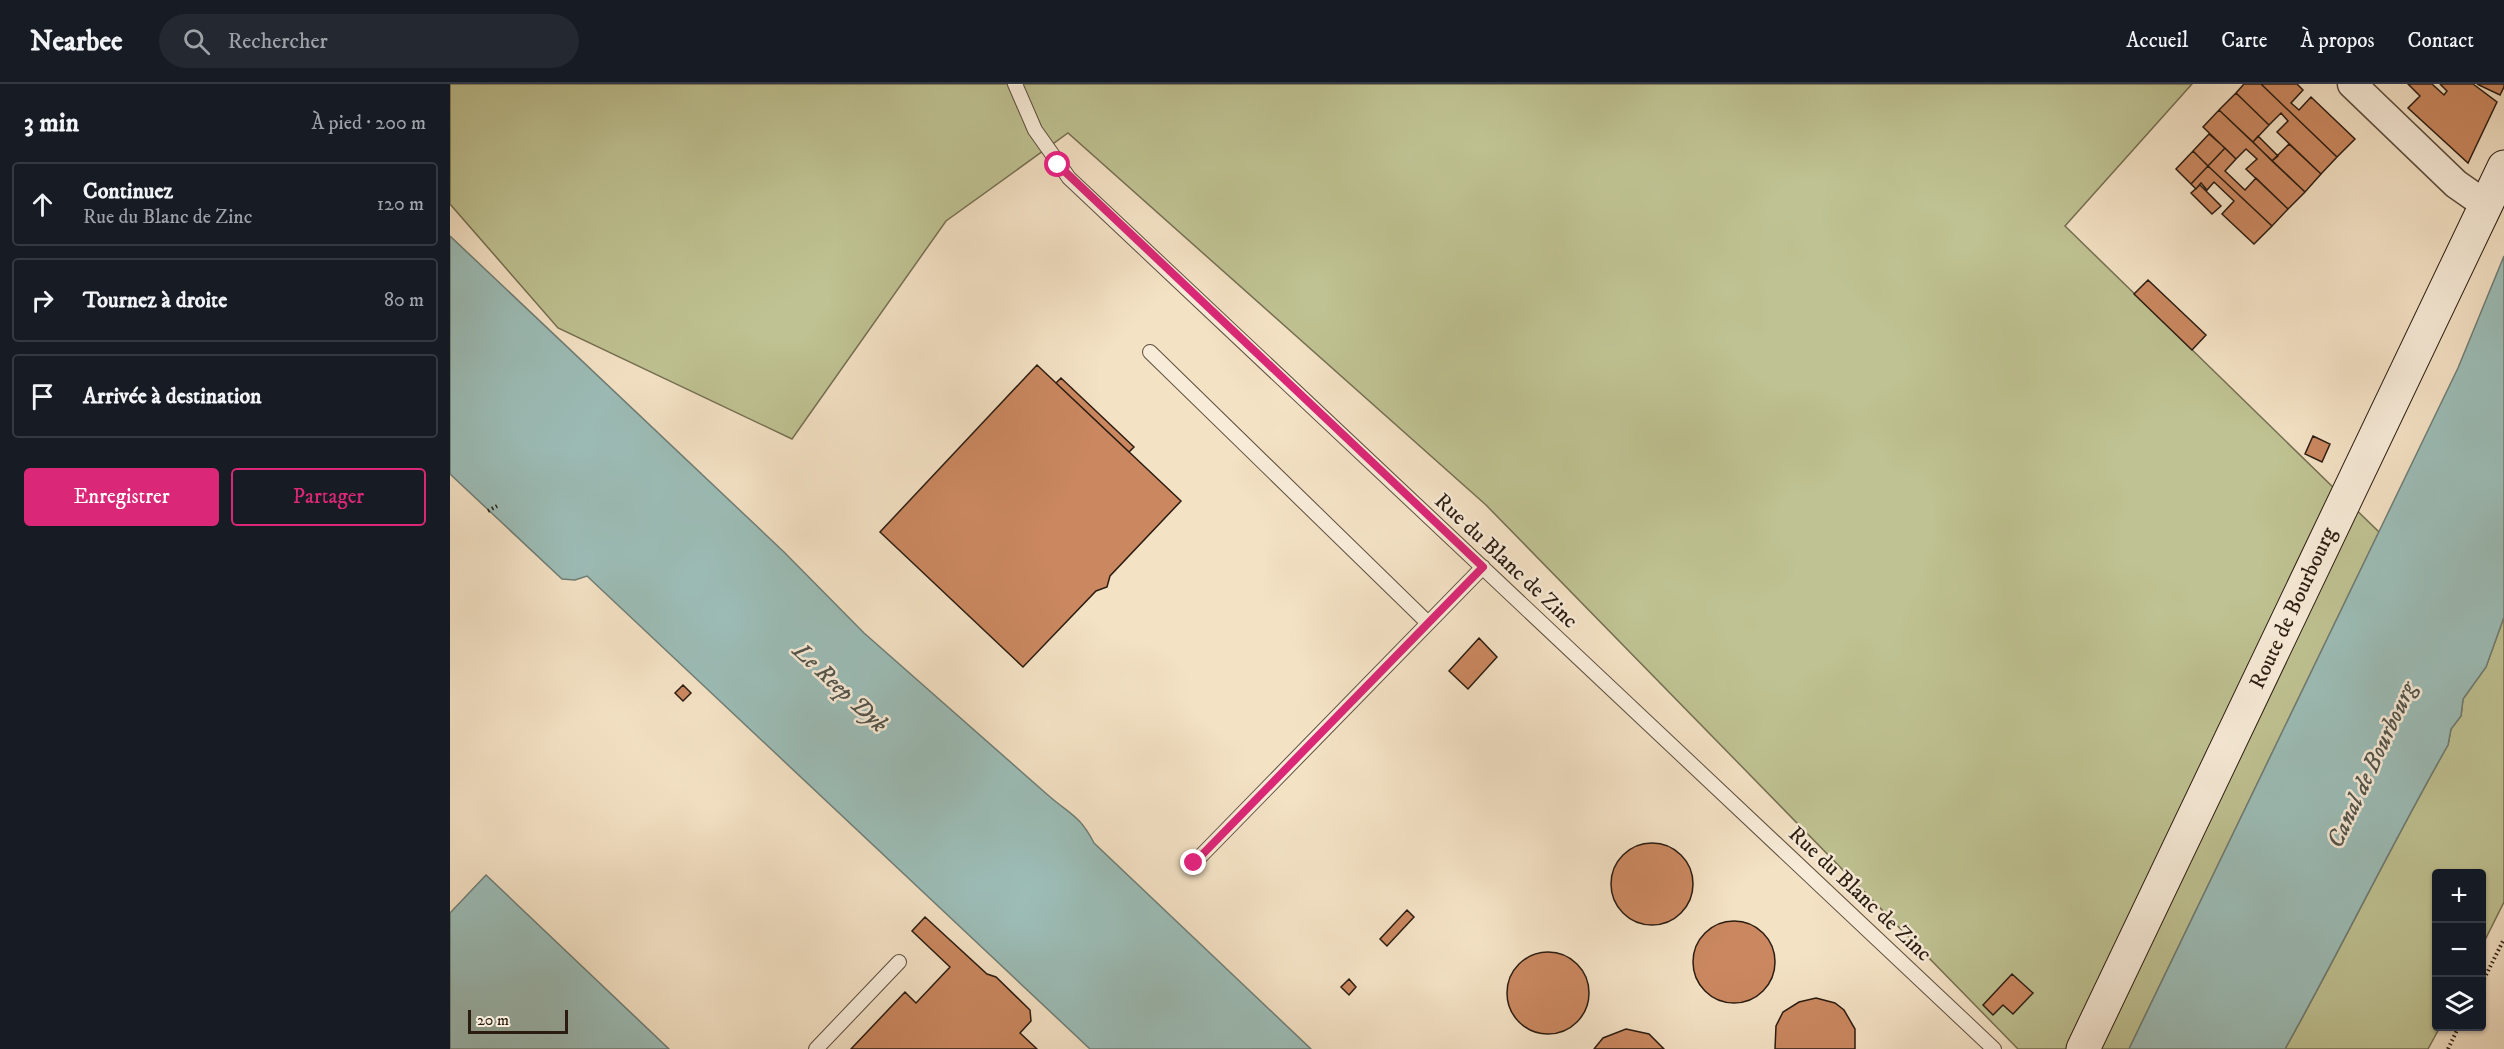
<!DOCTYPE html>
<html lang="fr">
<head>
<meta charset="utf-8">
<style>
	body { margin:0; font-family:"IM FELL DW Pica",serif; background:#242831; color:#f1f3f6 }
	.controls { position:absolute; right:18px; bottom:18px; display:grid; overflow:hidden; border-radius:6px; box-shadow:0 2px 4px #0004 }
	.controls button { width:54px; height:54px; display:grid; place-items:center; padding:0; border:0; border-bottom:2px solid #363941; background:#171b24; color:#f1f3f6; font:30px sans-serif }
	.scale { position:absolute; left:18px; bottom:15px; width:100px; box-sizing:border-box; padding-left:6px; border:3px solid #2b1c11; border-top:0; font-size:16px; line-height:21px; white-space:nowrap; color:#2b1c11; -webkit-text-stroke:4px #f8ecd9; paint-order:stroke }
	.stop { position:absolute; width:18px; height:18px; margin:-14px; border:4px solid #db2777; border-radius:50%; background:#fff }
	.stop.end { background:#db2777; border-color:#fff; box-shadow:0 2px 6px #0008 }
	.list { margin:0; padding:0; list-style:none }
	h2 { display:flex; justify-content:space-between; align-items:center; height:78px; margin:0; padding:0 24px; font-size:26px }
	h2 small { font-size:20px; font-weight:400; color:#9ea1a6 }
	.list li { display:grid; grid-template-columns:39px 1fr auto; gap:18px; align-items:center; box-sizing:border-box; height:84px; margin:0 12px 12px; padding:0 12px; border:2px solid #363941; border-radius:6px }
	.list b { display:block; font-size:22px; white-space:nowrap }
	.list p { margin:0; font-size:20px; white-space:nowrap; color:#9ea1a6 }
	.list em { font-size:20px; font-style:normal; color:#9ea1a6 }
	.actions { display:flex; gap:12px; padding:18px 24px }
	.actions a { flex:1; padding:14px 0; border:2px solid #db2777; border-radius:6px; text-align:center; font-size:21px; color:#db2777 }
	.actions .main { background:#db2777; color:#fff }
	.icon { flex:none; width:33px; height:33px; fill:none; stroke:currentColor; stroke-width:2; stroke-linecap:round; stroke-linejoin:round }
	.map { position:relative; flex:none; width:2054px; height:965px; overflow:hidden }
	header { display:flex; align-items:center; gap:36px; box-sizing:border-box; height:84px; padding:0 30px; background:#171b24; border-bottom:2px solid #363941 }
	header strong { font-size:28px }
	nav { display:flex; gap:33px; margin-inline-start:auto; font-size:21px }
	.search { width:420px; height:54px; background:#242831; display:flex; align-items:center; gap:15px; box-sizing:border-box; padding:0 21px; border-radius:33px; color:#9ea1a6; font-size:22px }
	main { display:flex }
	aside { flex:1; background:#171b24 }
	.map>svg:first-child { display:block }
</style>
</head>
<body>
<header>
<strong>Nearbee</strong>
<div class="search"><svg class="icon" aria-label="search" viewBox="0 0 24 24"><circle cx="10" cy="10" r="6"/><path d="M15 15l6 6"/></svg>Rechercher</div>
<nav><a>Accueil</a><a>Carte</a><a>À propos</a><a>Contact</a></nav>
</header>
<main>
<aside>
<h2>3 min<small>À pied · 200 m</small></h2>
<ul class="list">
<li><svg class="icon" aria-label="ahead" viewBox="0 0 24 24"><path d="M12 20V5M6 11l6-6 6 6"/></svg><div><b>Continuez</b><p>Rue du Blanc de Zinc</p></div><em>120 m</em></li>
<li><svg class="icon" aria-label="right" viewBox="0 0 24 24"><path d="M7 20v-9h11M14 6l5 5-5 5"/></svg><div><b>Tournez à droite</b></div><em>80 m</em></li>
<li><svg class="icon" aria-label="arrive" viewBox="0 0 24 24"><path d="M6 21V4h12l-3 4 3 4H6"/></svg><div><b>Arrivée à destination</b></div></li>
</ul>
<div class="actions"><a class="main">Enregistrer</a><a>Partager</a></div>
</aside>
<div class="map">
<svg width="2054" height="965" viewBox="0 0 2054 965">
	<rect width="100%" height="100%" fill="#f4e2c5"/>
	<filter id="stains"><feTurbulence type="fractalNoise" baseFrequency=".00333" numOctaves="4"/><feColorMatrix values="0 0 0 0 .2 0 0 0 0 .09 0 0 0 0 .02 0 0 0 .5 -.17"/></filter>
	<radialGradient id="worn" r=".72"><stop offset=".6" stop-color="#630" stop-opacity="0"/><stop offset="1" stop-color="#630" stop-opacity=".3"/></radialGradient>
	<path fill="#bfc292" stroke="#756f52" stroke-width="1.5" d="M0,0H1742L1615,142L1929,448L1679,965H1568L1036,421L618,49L496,137L342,355L108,244L0,120Z
		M2054,533V818L2032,862V790H1986V942L1990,943L1978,965H1835C1891,865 1941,761 1998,661L2001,645L2011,632L2013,615L2036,583Z"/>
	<path fill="#9cbdb7" stroke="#6f7d75" stroke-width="1.5" d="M0,152L334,468L414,549L599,712C621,731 630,732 644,759L861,965H640L137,492L125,496L112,495L0,390Z
		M2054,172V533L2036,583L2013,615L2011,632L2001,645L1998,661C1941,761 1891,865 1835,965H1679L2008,284Z
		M36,791L219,965H0V829Z"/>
	<path fill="#cb8860" stroke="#2b1c11" stroke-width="1.5" d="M1794,0H1811L1887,73L1871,90L1827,48L1838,37L1831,29L1819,41L1786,9Z
		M1811,0H1847L1853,6L1841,19L1849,26L1861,13L1905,55L1887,73Z
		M1958,0H1982L1994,11L1997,7L1990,0H2023L2047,18L2018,79L1958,24L1970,12Z
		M2027,0H2054V3L2050,11Z
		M1786,9L1819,41L1803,58L1769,26Z
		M1769,26L1855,108L1838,125L1796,85L1807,75L1796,65L1786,75L1753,43Z
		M1759,50L1775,64L1758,82L1743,67Z
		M1808,52L1828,72L1822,77L1803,58Z
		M1839,60L1871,90L1855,108L1822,77Z
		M1775,64L1786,75L1775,87L1795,106L1806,94L1838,125L1822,142L1758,82Z
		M1743,67L1758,82L1741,100L1726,85Z
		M1758,82L1822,142L1804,160L1772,130L1784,117L1764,98L1757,106L1751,99L1746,105L1741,100Z
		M1750,101L1771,122L1762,130L1741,109Z
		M1698,196L1756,251L1742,266L1684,210Z
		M587,281L731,417L660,492L657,503L646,507L573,583L430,448Z
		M611,294L684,363L679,368L606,299Z
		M1863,352L1880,360L1872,378L1855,370Z
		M1029,554L1047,573L1018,605L999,587Z
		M233,601L241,609L233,617L225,609Z
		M1161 800a41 41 0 1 1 82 0a41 41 0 1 1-82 0Z
		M957,826L964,833L937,862L930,855Z
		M475,833L537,890L546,893L580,926L581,937L570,949L587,965H401L455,908L466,919L500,883L462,847Z
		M1243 878a41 41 0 1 1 82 0a41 41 0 1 1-82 0Z
		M1057 909a41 41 0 1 1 82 0a41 41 0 1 1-82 0Z
		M1562,890L1583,909L1563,930L1553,921L1543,931L1533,921Z
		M899,895L906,903L899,911L891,903Z
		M1366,914L1385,919L1394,926L1405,945V965H1325L1326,942L1333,928L1349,918Z
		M1176,945L1199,950L1214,965H1144L1153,954Z"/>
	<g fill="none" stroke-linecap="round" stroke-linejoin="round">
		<g stroke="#5d4e3e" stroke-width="16">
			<path id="service" d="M565,0L585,46L619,94L1544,965
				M700,268L978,539
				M744,779L1033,483
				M366,965L449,878"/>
		</g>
		<g stroke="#5d4e3e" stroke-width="31">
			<path id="minor" d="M1902,0L2006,100L2036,121"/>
		</g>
		<g stroke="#2b1c11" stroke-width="35">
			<path id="secondary" d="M1633,965L2054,83"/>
		</g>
		<path stroke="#2b1c11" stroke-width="4" stroke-dasharray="1.5 3" stroke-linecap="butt" d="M38,427L47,422
			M2032,899L2054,855
			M1998,965L2009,942"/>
		<use href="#service" stroke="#f8ecd9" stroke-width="14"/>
		<use href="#minor" stroke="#f8ecd9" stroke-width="28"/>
		<use href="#secondary" stroke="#f8ecd9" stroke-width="33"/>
	</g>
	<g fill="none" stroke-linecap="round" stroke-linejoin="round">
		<path stroke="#db2777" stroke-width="8" d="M608,81L1033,483L744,779"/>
	</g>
	<g text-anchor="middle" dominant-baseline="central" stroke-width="5" stroke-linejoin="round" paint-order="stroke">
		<g font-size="22" fill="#2b1c11" stroke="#f8ecd9">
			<text transform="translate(1056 477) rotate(43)">Rue du Blanc de Zinc</text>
			<text transform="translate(1843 524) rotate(-65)">Route de Bourbourg</text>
			<text transform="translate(1410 810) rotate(43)">Rue du Blanc de Zinc</text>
		</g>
		<g font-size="24" font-style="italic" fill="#53544b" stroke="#f8ecd9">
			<text transform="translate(390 604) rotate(43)">Le Reep Dyk</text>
			<text transform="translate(1922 681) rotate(-65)">Canal de Bourbourg</text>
		</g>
	</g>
	<rect width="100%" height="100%" filter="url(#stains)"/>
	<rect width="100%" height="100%" fill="url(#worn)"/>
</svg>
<div class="controls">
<button>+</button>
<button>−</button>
<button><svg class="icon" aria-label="layers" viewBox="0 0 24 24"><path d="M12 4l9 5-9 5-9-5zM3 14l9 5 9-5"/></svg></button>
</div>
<div class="scale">20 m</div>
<div class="stop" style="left:608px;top:81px"></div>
<div class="stop end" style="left:744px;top:779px"></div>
</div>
</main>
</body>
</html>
